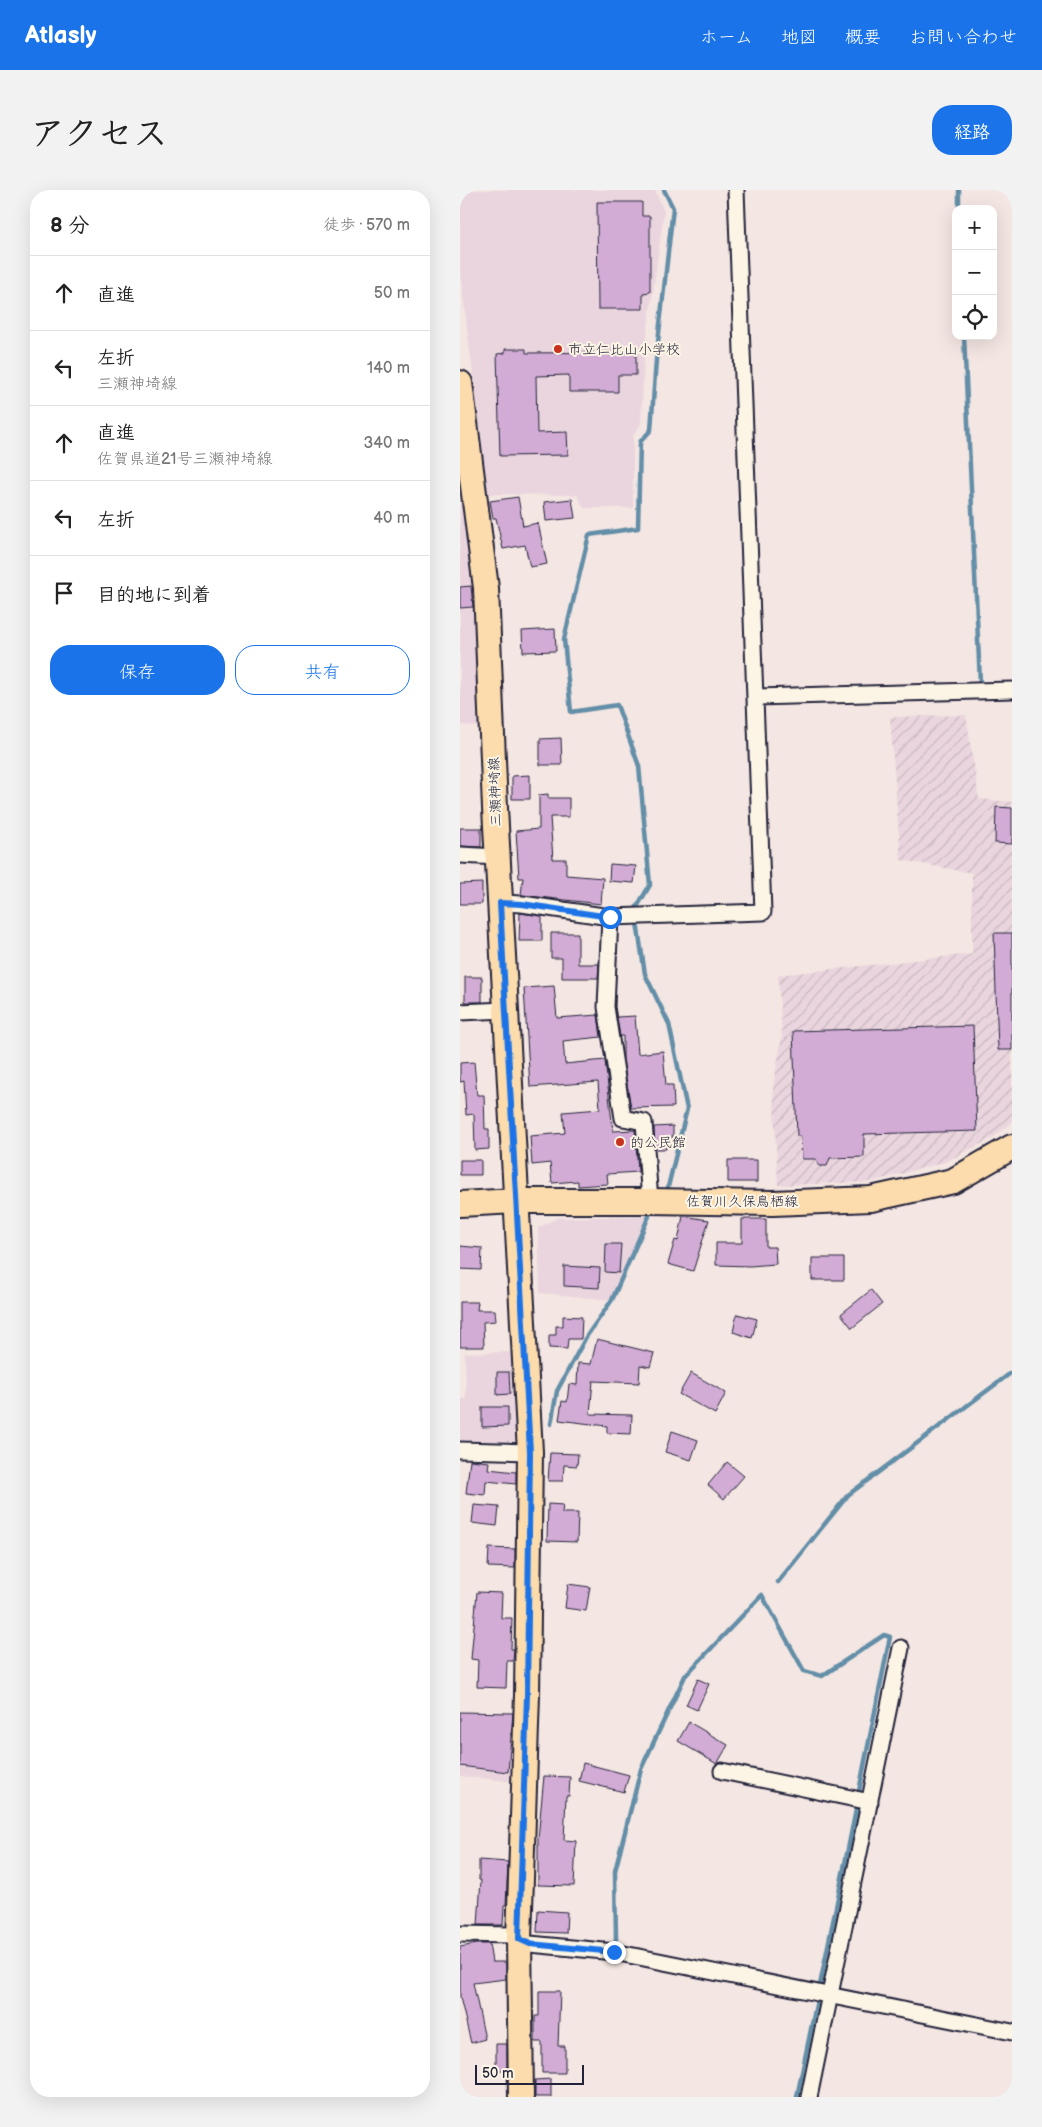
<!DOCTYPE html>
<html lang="ja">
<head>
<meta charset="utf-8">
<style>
	body { margin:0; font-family:"Balsamiq Sans","Klee One",sans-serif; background:#f2f2f2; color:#222 }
	.controls { position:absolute; right:15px; top:15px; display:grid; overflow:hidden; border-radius:10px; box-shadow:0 5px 20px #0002 }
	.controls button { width:45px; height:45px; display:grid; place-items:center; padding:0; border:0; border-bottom:1px solid #e0e0e0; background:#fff; color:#222; font:25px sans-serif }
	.scale { position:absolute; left:15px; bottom:12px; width:109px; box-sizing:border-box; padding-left:5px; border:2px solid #22223b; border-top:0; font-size:14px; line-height:18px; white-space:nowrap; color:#22223b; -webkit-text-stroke:4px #fcf5e5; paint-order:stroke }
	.stop { position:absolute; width:15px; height:15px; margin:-11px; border:4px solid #1a73e8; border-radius:50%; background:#fff }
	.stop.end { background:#1a73e8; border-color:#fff; box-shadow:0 1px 5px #0008 }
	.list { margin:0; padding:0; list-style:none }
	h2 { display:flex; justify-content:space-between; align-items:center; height:65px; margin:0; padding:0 20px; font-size:21px }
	h2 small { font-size:16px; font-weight:400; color:#767676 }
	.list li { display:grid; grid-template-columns:32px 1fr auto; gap:15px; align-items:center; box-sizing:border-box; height:75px; padding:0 20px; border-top:1px solid #e0e0e0 }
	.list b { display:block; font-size:19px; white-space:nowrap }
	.list p { margin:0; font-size:16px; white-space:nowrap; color:#767676 }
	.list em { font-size:16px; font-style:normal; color:#767676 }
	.actions { display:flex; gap:10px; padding:15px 20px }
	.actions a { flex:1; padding:11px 0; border:1px solid #1a73e8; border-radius:20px; text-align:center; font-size:18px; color:#1a73e8 }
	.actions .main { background:#1a73e8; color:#fff }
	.icon { flex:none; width:28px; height:28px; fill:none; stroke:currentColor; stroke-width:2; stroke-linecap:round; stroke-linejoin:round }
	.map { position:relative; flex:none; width:552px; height:1907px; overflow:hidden; border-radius:20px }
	header { display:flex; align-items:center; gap:30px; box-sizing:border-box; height:70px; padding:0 25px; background:#1a73e8; color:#fff }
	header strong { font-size:24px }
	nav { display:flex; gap:28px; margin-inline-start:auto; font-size:18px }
	.intro { display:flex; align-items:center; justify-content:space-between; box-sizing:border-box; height:120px; padding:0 30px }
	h1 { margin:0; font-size:35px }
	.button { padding:12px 22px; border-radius:20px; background:#1a73e8; color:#fff; font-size:18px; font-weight:700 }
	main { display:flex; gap:30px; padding:0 30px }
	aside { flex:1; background:#fff; border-radius:20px; box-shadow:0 5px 20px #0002 }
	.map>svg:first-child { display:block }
</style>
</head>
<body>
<header>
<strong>Atlasly</strong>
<nav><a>ホーム</a><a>地図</a><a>概要</a><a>お問い合わせ</a></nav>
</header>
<div class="intro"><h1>アクセス</h1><a class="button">経路</a></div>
<main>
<aside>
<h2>8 分<small>徒歩 · 570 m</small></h2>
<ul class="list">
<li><svg class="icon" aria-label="ahead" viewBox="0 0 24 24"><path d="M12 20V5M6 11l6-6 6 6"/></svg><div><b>直進</b></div><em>50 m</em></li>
<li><svg class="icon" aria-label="left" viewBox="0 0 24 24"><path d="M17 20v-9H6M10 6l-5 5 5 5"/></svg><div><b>左折</b><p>三瀬神埼線</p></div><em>140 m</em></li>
<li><svg class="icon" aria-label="ahead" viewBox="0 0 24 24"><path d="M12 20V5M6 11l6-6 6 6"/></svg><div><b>直進</b><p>佐賀県道21号三瀬神埼線</p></div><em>340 m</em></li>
<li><svg class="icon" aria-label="left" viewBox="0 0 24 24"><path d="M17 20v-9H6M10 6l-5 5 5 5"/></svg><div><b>左折</b></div><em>40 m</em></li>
<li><svg class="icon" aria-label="arrive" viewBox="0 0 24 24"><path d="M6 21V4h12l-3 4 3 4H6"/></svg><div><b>目的地に到着</b></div></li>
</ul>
<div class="actions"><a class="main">保存</a><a>共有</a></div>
</aside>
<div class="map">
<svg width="552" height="1907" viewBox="0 0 552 1907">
	<defs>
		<pattern id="industrial-furrows" width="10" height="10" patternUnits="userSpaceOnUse" patternTransform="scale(1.25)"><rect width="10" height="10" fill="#ead5de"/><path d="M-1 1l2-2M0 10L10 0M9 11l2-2" fill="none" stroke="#c8b7bf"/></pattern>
	</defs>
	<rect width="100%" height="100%" fill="#f4e6e2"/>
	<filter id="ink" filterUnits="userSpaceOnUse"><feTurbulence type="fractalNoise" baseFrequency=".02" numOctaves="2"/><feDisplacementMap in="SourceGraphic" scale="10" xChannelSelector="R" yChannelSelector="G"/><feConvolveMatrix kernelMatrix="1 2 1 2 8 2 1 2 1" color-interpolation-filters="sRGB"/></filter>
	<g filter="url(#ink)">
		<path fill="#ead5de" d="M0,0H195L204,22L184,166L181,234L173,246V318H124L117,305L28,304L0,82Z
			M7,314L17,400L24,537L0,535V315Z
			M189,1026L152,1110L80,1103L78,1038L97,1028Z
			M55,1162L60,1266L0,1264V1209H6L5,1163Z
			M0,1548L58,1554L56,1592L0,1586Z"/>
		<path fill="url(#industrial-furrows)" d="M506,525L519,609L552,612V932L531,949L485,972L411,992L318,995L313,897L322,847L318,785L512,764V683L441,670L430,527Z"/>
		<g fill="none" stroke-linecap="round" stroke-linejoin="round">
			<path stroke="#638ea8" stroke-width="4.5" d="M204,0L213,18L196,170L191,240L180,252L178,338L129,345L104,449L111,522L157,515L179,576L190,695L175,720L185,784L209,834L227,919L208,997
				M499,0V19
				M504,146L520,493
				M91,1234L97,1201L126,1147L152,1110L189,1026
				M318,1392L388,1305L552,1182
				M156,1750L155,1681L181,1579L225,1486L302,1405L344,1481L362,1486L424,1445L430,1447L399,1601
				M360,1795L397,1615
				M337,1907L357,1810"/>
		</g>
		<path fill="#d2acd5" stroke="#22223b" d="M137,12H182V26H190V102L183,103V119H138Z
			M45,159H66V163L176,162V185H158V202H109V185L76,186L77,243L107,242L108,265L40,266L37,164L45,163Z
			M58,307L63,336L78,333L87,374L70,377L65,355L43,359L36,328H33L30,311Z
			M112,309L115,328L86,331L84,312Z
			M11,396L13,417L0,418V397Z
			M95,439L96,461L63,462L62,441Z
			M101,548L102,575H80V549Z
			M70,585V609H52V586Z
			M88,604V608H109V627H90L93,669H106V685L143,688L141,714L61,705L63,688H59L56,641L79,639V605Z
			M536,617L552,618V654L535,653Z
			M0,638H21V657L0,656Z
			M150,674L176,676L174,693L149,691Z
			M22,693V714H0V694Z
			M60,723L82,726V751H59Z
			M91,743H118V774H139L138,788H102V768H91Z
			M534,743H552V860H538Z
			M5,787H22V812H5Z
			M94,796L97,828L138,825L141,847L103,851L105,874L145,870L153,941L175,940L178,982L147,984L148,994L118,996V991L92,993L90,973L72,975L70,946L105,943L103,922L140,919L138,892L70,897L64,798Z
			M175,826L178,864L203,861L206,895H213L214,917L171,918L163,869V846H160L157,827Z
			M513,836L517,941L404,944V967L370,968L367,976H359L356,969H342L341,946H337L333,841Z
			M14,872L17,905H24L25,939H29V959L15,960L14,924L6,925L4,891L0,892V873Z
			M213,936V947H206V959H195L194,937Z
			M0,970H21V985H0Z
			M268,970H297V992H268Z
			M223,1026L249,1030L233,1081L208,1074L215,1050L218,1051Z
			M282,1029H306V1057H315L316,1074L290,1076L256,1075V1053H282Z
			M146,1054H161L159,1083L145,1082Z
			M0,1056L22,1058L21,1080L0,1079Z
			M352,1068H384V1090H352Z
			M104,1076L140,1078L139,1098L104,1096Z
			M411,1100L422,1114L392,1138L381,1124Z
			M0,1112H18L17,1120H35L36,1131L23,1132L24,1157H0Z
			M277,1124L297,1129L292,1148L273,1142Z
			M103,1126L122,1127L121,1149H108L107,1159L89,1158V1145H96V1136H103Z
			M137,1149L194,1163L190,1177L180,1175L179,1193L133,1191L130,1224L172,1225L171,1244L147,1243V1236L99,1230L102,1211L107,1212L109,1194L117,1195L118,1173L131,1174Z
			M37,1182H49L50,1204L37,1205Z
			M231,1183L266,1203L255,1224L219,1204Z
			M22,1217H48V1236L22,1237Z
			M212,1241L238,1250L231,1270L205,1262Z
			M90,1263L118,1264L117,1276L104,1275L103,1291H88Z
			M10,1270L29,1272L28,1279L56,1282V1294L26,1291L25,1305L6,1303Z
			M267,1272L284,1286L264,1309L248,1295Z
			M88,1314L103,1315L102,1323H118L117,1352L87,1351Z
			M14,1315L39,1317L37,1336L12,1333Z
			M29,1358L55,1359V1378L28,1377Z
			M108,1394L130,1397L126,1421L105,1418Z
			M17,1402L42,1403L41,1428H52L51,1459H54L53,1471H47L46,1498L17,1497L18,1470L11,1469Z
			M238,1489L249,1494L237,1520L226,1515Z
			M0,1522L53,1523L48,1582L0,1576Z
			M229,1532L268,1555L257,1574L218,1551Z
			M123,1573L169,1585L164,1602L119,1591Z
			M84,1586L110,1587L109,1606H106L104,1650L116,1651L114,1696L78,1695V1649Z
			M19,1670L48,1672L46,1715H44L43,1735H18L21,1690H19Z
			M78,1720L107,1722L106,1743L77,1742Z
			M17,1754H29L32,1772H46V1789L13,1793L25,1849L11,1853L0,1807V1757Z
			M79,1801H100L98,1856H105V1883H82V1852H75V1826H79Z
			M36,1854H47V1880H36Z
			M91,1889V1907H75V1890Z"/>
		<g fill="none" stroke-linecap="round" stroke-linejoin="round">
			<g stroke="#22223b" stroke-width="19">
				<path id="minor" d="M295,507L552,500
					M0,665L38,667
					M40,713L62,714L150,727L303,722L276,0
					M150,727L146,817L163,928L184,932L190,1011
					M0,822L46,820
					M0,1260L70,1262
					M262,1581L410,1612
					M0,1744L50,1745L70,1754L154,1762L552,1842
					M349,1907L441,1458"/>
			</g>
			<g stroke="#22223b" stroke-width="28">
				<path id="primary" d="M0,193L26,398L35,618L70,1262L67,1505L59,1749L61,1907
					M0,1014L56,1011H190L313,1013L411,1009L493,991L552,957"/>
			</g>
			<use href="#minor" stroke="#fcf5e5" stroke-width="15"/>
			<use href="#primary" stroke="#fcdcac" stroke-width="24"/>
		</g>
	</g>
	<g fill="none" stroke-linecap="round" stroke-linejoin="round" filter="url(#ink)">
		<path stroke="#1a73e8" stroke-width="6" d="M150,727L62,714L40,713L70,1262L67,1505L59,1749L70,1754L154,1762"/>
	</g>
	<g fill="#c8321e" stroke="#fcf5e5" stroke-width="2">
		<circle cx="98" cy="159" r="5"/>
		<circle cx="160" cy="952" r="5"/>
	</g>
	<g text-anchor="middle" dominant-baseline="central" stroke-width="4" stroke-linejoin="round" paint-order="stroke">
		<g font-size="14" fill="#22223b" stroke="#fcf5e5" text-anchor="start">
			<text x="108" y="159">市立仁比山小学校</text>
			<text x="170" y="952">的公民館</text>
		</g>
		<g font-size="14" fill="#22223b" stroke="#fcf5e5">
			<text transform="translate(35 602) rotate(-92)">三瀬神埼線</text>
			<text x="282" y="1011">佐賀川久保鳥栖線</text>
		</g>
	</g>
</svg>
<div class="controls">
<button>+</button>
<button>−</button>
<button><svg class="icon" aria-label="locate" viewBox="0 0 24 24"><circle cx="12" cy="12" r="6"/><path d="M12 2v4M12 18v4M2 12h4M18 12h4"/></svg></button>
</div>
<div class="scale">50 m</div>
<div class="stop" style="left:150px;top:727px"></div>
<div class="stop end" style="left:154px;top:1762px"></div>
</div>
</main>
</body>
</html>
